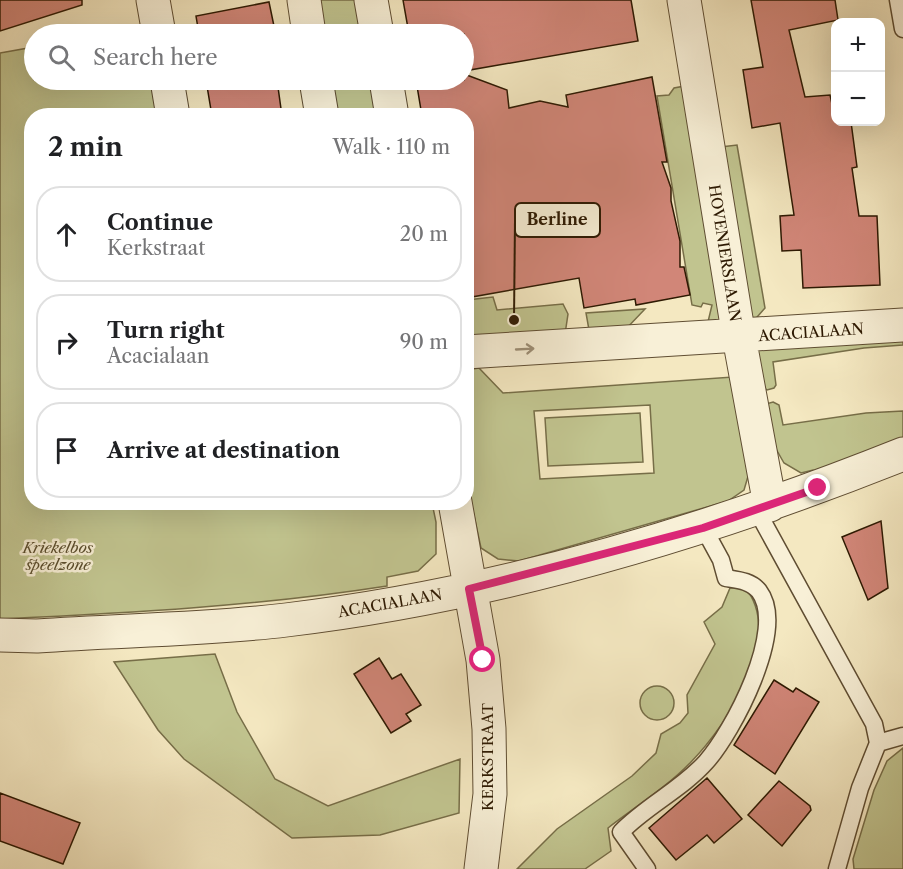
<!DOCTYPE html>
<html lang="en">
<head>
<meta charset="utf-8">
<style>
	body { margin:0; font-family:"Libre Caslon Text",serif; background:#f6f6f6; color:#202124 }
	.controls { position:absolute; right:18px; top:18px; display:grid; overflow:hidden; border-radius:12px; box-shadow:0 6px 24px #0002 }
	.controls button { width:54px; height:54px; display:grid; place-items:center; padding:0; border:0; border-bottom:2px solid #e0e0e0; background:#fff; color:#202124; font:30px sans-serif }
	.stop { position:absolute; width:18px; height:18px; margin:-14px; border:4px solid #db2777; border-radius:50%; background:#fff }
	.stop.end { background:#db2777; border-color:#fff; box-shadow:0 2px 6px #0008 }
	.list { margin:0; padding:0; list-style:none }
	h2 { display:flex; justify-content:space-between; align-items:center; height:78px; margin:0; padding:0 24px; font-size:26px }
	h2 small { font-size:20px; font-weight:400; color:#757577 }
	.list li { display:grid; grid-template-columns:39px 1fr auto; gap:18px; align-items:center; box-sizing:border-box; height:96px; margin:0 12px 12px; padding:0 12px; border:2px solid #e0e0e0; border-radius:24px }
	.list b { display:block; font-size:22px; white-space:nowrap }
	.list p { margin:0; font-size:20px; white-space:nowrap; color:#757577 }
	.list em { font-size:20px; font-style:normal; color:#757577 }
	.icon { flex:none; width:33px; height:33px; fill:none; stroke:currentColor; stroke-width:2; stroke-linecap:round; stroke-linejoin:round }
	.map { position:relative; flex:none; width:903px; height:869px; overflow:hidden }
	.search { position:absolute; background:#fff; box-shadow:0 6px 24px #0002; left:24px; top:24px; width:450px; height:66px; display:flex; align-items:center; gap:15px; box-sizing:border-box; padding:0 21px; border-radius:33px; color:#757577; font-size:22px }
	.panel { position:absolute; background:#fff; box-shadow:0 6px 24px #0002; left:24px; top:108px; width:450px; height:402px; border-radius:24px }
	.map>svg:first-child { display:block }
</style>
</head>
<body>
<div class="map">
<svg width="903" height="869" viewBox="0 0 903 869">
	<rect width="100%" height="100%" fill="#f4e8c1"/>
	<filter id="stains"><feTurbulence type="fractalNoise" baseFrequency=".00333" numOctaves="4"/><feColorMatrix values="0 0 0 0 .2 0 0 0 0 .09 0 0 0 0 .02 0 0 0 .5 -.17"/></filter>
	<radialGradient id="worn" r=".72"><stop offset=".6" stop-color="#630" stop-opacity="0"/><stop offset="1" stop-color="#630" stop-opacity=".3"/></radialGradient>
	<path fill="#c1c48f" stroke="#776e48" stroke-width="1.5" fill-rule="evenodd" d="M313,0H365L370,34H319Z
		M34,47V80H152L159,115L32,116V502L432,503L436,522V554L418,571L387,577V586C259,606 129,613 0,619V53Z
		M326,80H378L384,115H332Z
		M685,86L722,320L707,326L712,305L703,303L701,307L692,305L657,96L669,95L674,88Z
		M737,145L765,308L751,324L721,147Z
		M493,297L497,310L563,304L568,314L565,334L467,340V300Z
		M645,309L623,332L589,330L586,313Z
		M903,335V345L864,348L773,362L776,385L774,388L767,390L761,385L753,343Z
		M479,368L503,393L733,377L749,473L744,490L728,501L519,561L498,559L481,548L467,483L466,370ZM650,405L654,473L540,479L534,411Z
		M773,402L779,405L783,425L866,413L903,411V440L817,476L813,470L801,473L784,463L776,449H772L766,404Z
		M640,413L643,462L548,466L545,418Z
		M745,587C785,637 728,724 691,762C667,787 635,807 608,828L611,851L585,869H517L557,829L632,776L656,753L661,734L680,723L688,713L687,695L715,644L704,622L722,607L730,588Z
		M215,654L237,712L275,779L328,806L460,759L459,813L380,835L292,838L184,759L158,730L114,662Z
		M640 703a17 17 0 1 1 34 0a17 17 0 1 1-34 0Z
		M903,748V869H854L853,859L874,790L887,761Z"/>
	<path fill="#d18678" stroke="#2d1902" stroke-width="1.5" d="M0,0H82V5L0,31Z
		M403,0H631L638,41L464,71V34H409Z
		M751,0H835L838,20L789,30L805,97L830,95L836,122H851L857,167L852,168L859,216H877L880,285L803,288L801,250L782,251L780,216L794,215L780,123L752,128L743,70L763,67Z
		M269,2L275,31L263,34H199L196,16Z
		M464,74L507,90L509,108L540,101L568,107L566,95L652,77L667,162H662L671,188V201L680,241V267H684L690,295L636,305L635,299L584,308L579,278L466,298V116H422L416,80H464Z
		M206,80H277L282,116H212Z
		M881,521L888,588L868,600L842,537Z
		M379,658L392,679L401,674L421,705L406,714L411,721L391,733L354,674Z
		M774,680L793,692L796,688L819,702L775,774L734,745Z
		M707,778L742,819L714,843L707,835L676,860L649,828Z
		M779,781L810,806L811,810L782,846L748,815Z
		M0,793L80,823L63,864L0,841Z"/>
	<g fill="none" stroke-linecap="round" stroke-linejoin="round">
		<g stroke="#5f4d32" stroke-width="19">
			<path id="lane" d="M898,0L903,29
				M756,509L874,724L878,743L860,788L837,869
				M878,743L903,736
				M647,869L621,832C646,806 682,789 706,762C732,733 788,629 759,591C751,581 738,580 726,578L721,560L703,527"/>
		</g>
		<g stroke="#5f4d32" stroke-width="35">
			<path id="street" d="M153,0L159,34
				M304,0L309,34
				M371,0L377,34
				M684,0L739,337L770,505
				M167,80L173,116
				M316,80L322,116
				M386,80L392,116
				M466,352L903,325
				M455,502L483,660L489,729L490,794L481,869
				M0,635L37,636C120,630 204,630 286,620C498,595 705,533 903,454"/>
		</g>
		<use href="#lane" stroke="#f8f0d7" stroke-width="16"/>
		<use href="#street" stroke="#f8f0d7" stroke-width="33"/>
	</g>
	<defs><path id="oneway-shaft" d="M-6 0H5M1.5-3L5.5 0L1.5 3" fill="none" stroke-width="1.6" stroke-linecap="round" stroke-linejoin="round" transform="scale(1.5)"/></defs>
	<use stroke="#9d8f77" href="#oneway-shaft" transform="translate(525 349) rotate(-3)"/>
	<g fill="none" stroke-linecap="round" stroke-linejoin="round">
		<path stroke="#db2777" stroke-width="8" d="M483,660L469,589L703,528L818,488"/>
	</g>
	<g text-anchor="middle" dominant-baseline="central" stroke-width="5" stroke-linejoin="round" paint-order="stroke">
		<g font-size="15" fill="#2d1902" stroke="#f8f0d7">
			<text transform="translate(725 253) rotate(81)">HOVENIERSLAAN</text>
			<text transform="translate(811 332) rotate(-4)">ACACIALAAN</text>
			<text transform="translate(390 603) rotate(-10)">ACACIALAAN</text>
			<text transform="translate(487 757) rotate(-90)">KERKSTRAAT</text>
		</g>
		<g font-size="15" font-style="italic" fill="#594c2c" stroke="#f8f0d7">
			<text x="58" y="547">Kriekelbos<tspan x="58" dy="17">speelzone</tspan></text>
		</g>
	</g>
	<path fill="none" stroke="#2d1902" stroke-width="2" d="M514 320L515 220"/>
	<circle fill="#2d1902" stroke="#f8f0d7" stroke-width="2" cx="514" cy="320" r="6"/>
	<rect fill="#f8f0d7" stroke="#2d1902" stroke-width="2" x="515" y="203" width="85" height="34" rx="6"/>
	<g font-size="16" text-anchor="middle" font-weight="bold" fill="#2d1902">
		<text x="557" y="225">Berline</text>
	</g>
	<rect width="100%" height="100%" filter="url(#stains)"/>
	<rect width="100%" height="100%" fill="url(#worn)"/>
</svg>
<div class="controls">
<button>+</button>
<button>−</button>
</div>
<div class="stop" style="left:483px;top:660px"></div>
<div class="stop end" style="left:818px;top:488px"></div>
<div class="search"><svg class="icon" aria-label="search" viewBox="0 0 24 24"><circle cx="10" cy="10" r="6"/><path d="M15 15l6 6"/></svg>Search here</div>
<section class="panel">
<h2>2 min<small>Walk · 110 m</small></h2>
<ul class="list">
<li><svg class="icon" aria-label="ahead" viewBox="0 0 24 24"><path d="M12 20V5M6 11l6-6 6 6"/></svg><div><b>Continue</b><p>Kerkstraat</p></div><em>20 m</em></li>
<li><svg class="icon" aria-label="right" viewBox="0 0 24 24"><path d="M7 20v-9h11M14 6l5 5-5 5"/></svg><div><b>Turn right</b><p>Acacialaan</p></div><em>90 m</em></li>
<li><svg class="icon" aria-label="arrive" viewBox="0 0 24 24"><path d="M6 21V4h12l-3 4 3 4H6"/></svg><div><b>Arrive at destination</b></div></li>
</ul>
</section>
</div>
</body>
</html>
